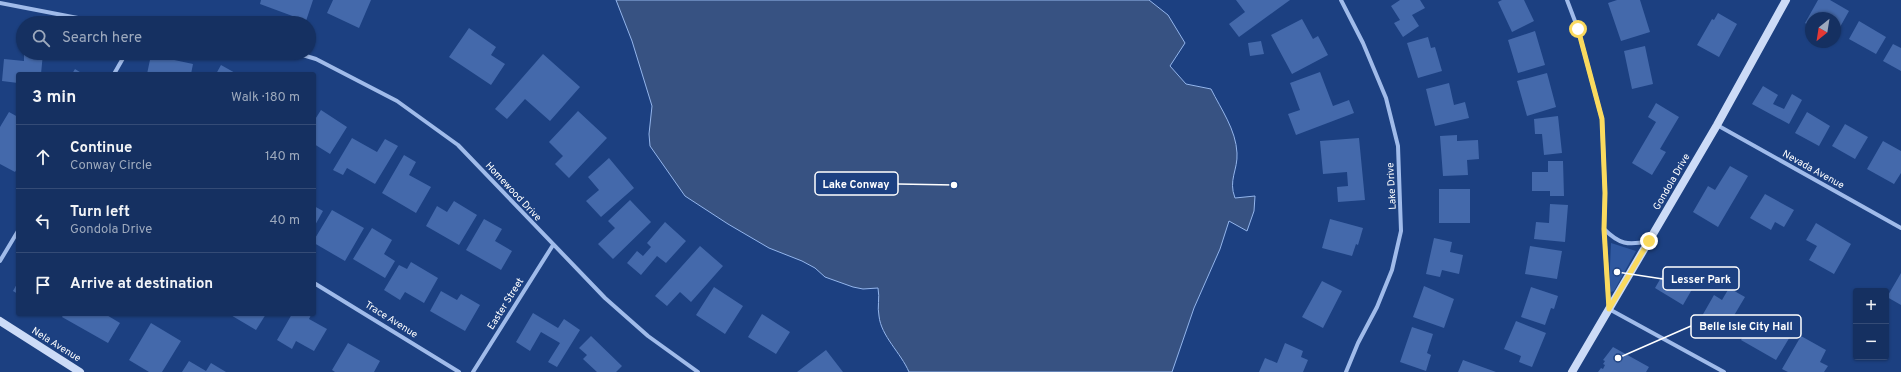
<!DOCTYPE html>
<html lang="en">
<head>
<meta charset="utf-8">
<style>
	body { margin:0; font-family:Overpass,sans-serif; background:#1e3867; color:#f1f3f6 }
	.controls { position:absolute; right:12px; bottom:12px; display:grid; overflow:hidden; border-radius:4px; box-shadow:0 1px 3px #0004 }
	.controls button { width:36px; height:36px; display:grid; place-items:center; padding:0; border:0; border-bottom:1px solid #344b76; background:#153061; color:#f1f3f6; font:20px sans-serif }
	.compass { position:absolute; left:1805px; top:12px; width:36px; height:36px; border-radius:50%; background:#153061; box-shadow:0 1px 3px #0004; rotate:210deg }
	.stop { position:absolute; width:12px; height:12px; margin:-9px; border:3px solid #fada5e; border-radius:50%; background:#fff }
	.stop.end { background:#fada5e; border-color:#fff; box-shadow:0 1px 4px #0008 }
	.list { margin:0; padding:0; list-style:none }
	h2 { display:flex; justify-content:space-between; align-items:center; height:52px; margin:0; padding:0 16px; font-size:17px }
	h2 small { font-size:13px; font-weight:400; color:#9da9bd }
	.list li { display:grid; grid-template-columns:26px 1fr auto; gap:12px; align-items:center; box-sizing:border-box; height:64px; padding:0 16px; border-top:1px solid #344b76 }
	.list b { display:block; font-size:15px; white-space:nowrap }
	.list p { margin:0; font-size:13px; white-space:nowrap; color:#9da9bd }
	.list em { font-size:13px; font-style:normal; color:#9da9bd }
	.icon { flex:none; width:22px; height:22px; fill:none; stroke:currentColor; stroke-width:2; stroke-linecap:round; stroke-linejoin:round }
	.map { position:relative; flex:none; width:1901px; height:372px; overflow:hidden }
	.search { position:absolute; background:#153061; box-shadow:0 1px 3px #0004; left:16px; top:16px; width:300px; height:44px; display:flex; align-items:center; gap:10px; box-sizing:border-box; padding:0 14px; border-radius:22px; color:#9da9bd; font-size:15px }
	.panel { position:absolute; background:#153061; box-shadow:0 1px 3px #0004; left:16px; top:72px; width:300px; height:244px; border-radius:4px }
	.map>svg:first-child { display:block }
</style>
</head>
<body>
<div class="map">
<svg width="1901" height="372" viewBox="0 0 1901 372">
	<rect width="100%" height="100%" fill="#1c4081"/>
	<path fill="#2f58a0" d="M1611,243L1636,251L1614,291L1611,292L1609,290Z"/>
	<path fill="#375282" stroke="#93b5ec" d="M616,0H1149L1168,15L1185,43L1170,66L1186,84L1211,89C1221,109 1236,130 1237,153C1238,170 1228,180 1235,198L1255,196L1254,211L1247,231L1229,221L1220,249L1194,308L1172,372H909C901,353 881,336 879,316C877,307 880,298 878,288L863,289L853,287L825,277L815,268L802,261L769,248L728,224L685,196L650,146L649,134L652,106L632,41Z"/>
	<path fill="#4469ab" d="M261,0H313L306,21L260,4Z
		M333,0H371L359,28L327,13Z
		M1236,0H1290L1239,37L1229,24L1245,12Z
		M1400,0H1420L1425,8L1412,15L1419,26L1403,37L1394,23L1400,20L1391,6Z
		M1502,0H1524L1534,21L1512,32L1498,2Z
		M1617,0H1640L1650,32L1621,41L1608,3Z
		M1818,0H1830L1849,11L1835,36V18H1811V27L1805,23Z
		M1718,13L1737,24L1719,57L1697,45L1712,19L1714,20Z
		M1302,19L1313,39L1318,36L1328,55L1292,74L1271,35Z
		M1859,21L1886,37L1876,54L1849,39Z
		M469,28L496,47L491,55L505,64L491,85L449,57Z
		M1535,31L1545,65L1518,73L1508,40Z
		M1428,37L1431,48L1435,47L1442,71L1418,78L1407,43Z
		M1261,41L1264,54L1250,56L1248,43Z
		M1893,44L1901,48V71L1883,61Z
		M1645,46L1653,84L1632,89L1624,51Z
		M24,53H43L41,74H18V83L2,81L4,59L24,61Z
		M543,54L580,87L550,121L525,99L507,119L495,109Z
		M151,55L193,64L191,74H147Z
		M221,65L237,74H216Z
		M75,69L83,74H72Z
		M1320,72L1333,106L1349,100L1354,113L1296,135L1288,114L1300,110L1290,83Z
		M1547,73L1556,107L1527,116L1517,81Z
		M1449,83L1454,105L1465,102L1469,118L1435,126L1426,89Z
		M1763,86L1778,95L1773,104L1784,109L1792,94L1802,100L1789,124L1752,104Z
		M1656,103L1679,117L1660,149L1666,152L1652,175L1632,163L1656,122L1648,117Z
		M321,110L347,127L330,154L314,144V121Z
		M578,111L607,138L569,178L555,164L563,156L549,142Z
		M9,112L18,117V167L15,172L0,164V127Z
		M1807,112L1830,126L1819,146L1795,133Z
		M1558,116L1562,153L1544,155L1542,134H1535L1534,119Z
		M1845,124L1868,137L1855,159L1832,146Z
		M1457,135V141L1478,140L1479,159L1467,160L1468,175L1443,176L1440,136Z
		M352,138L377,152L385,139L398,146L375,184L347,168L343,175L333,170Z
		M1359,138L1365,200L1338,202L1337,187L1348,186L1347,172L1323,174L1320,141Z
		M1883,141L1901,151V173L1894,184L1867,169Z
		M404,155L416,162L409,175L431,187L416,213L382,193Z
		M609,158L634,188L601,217L586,201L599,190L588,177Z
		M1548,161H1563L1564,196H1550V191H1532V172H1548Z
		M1730,166L1748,176L1718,227L1693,212L1708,186L1715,190Z
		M1439,189H1470V223H1439Z
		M1765,194L1794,210L1784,227L1775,222L1771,230L1750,218Z
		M630,200L651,222L613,259L598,244L615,228L608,221Z
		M454,201L477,215L459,245L426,226L437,206L447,212Z
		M1550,204L1568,205L1565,242L1534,239L1536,222L1549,223Z
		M314,206L323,211L314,227Z
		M332,210L364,228L345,261L314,243V240Z
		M484,219L502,229L495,241L512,251L501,270L466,250Z
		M1330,219L1363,228L1358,245L1356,244L1352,256L1322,248Z
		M665,222L686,241L666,263L657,256L641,275L627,263L637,251L643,256L651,247L647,243Z
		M1816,223L1851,244L1834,274L1809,260L1817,246L1806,240Z
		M372,228L392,240L384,254L395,261L385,278L353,259Z
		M1434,238L1452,242L1450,252L1463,255L1459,274L1442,270L1440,277L1426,274Z
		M700,246L723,266L691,302L680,292L667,306L655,296Z
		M1530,246L1562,251L1557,279L1525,274Z
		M411,262L438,278L424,303L405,292L400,300L384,290L399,265L407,269Z
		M1678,268L1698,279L1683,305L1655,288L1666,269L1675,274Z
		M1901,273V305L1887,297Z
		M1322,281L1342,291L1323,328L1302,317Z
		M18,282V294L13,291Z
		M1424,286L1454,299L1444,328L1413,317Z
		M714,287L743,306L725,334L696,315Z
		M1531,287L1558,296L1554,309L1551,308L1545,325L1521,317Z
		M1729,288L1745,297L1726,329L1702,316L1714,295L1722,300Z
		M441,291L457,300L461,294L480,305L465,331L430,311Z
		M533,313L558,328L564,319L580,330L557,367L548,362L560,343L541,332L530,351L516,342Z
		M64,314H105L120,323L108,343L62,317Z
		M229,314H266L256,330Z
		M292,314H309L311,315L309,319L327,329L314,351L296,341L292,349L277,340Z
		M762,314L790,332L776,354L748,337Z
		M1516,321L1546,333L1532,367L1519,362L1521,356L1504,349Z
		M151,323L181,341L162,372H149L129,360Z
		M1751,324L1768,333L1773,325L1791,335L1776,360L1741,340Z
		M1412,327L1433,334L1427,353L1431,355L1426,371L1400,362Z
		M591,336L622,366L616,372H597L583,359L587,355L579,348Z
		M1801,336L1826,350L1820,362L1828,366L1824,372H1788L1782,369Z
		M348,343L380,361L374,372H335L332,370Z
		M1285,343L1303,351L1301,357L1308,360L1303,372H1259L1265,358L1277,363Z
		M1613,347L1649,367L1646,372H1598L1601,368L1603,369L1605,365L1603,364L1605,361L1603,360Z
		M826,350L843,372H797Z
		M1463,360L1496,372H1458Z
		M189,361L206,371L211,363L226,372H182Z"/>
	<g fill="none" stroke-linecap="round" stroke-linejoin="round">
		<path stroke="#a0bbea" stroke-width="4" d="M1341,0L1363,43L1386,98L1398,146L1401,231L1392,270L1377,307L1358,343L1346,372
			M1567,0L1578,29L1602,119L1605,193L1604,229L1609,309L1724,372
			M0,3L83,19L155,23
			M296,53L316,59L397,101L458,145L605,298L648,336L698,372
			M114,74L126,53
			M1717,125L1901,228
			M1604,229C1619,244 1628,246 1648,241
			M0,261L18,231
			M314,283L459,372
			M473,372L553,245"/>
		<path stroke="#ccdbf7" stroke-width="8" d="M0,321L80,372
			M1572,372L1717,125L1786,0"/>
	</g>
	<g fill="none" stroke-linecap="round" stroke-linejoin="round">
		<path stroke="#fada5e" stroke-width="5" d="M1578,29L1602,119L1605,193L1604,229L1609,309L1649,241"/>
	</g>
	<g text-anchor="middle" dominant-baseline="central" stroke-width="3.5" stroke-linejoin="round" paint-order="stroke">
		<g font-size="10" fill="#fff" stroke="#1c4081">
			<text transform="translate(1813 170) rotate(29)">Nevada Avenue</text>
			<text transform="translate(1672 182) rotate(-60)">Gondola Drive</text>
			<text transform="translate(1392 186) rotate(-93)">Lake Drive</text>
			<text transform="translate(513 192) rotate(47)">Homewood Drive</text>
			<text transform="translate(506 304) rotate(-58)">Easter Street</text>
			<text transform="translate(391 320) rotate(32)">Trace Avenue</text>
			<text transform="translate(56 345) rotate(32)">Nela Avenue</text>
		</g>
	</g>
	<path fill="none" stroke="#fff" stroke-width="1.5" d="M954 185L898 184M1617 272L1663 279M1618 358L1691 326"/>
	<g fill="#fff" stroke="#1c4081" stroke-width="1.5">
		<circle cx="954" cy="185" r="4"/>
		<circle cx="1617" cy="272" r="4"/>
		<circle cx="1618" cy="358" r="4"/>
	</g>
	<g fill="#1c4081" stroke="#fff" stroke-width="1.5">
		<rect x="815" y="172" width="83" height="23" rx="4"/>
		<rect x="1663" y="267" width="76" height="23" rx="4"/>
		<rect x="1691" y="315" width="110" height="23" rx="4"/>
	</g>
	<g font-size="11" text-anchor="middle" font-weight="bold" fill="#fff">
		<text x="856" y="188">Lake Conway</text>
		<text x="1701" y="283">Lesser Park</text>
		<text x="1746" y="330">Belle Isle City Hall</text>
	</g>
</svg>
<div class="controls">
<button>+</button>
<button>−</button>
</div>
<svg class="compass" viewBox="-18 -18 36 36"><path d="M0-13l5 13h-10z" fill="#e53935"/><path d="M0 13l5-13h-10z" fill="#9da9bd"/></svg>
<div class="stop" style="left:1578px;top:29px"></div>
<div class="stop end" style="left:1649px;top:241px"></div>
<div class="search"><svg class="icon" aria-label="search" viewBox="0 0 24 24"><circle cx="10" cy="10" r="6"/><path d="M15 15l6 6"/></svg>Search here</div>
<section class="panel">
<h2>3 min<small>Walk · 180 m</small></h2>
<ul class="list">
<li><svg class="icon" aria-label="ahead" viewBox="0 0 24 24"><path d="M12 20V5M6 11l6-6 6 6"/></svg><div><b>Continue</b><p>Conway Circle</p></div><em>140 m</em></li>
<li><svg class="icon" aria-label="left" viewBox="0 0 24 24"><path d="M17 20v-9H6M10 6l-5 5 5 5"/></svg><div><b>Turn left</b><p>Gondola Drive</p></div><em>40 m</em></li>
<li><svg class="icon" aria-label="arrive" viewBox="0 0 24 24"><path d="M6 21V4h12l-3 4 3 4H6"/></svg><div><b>Arrive at destination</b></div></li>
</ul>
</section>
</div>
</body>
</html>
